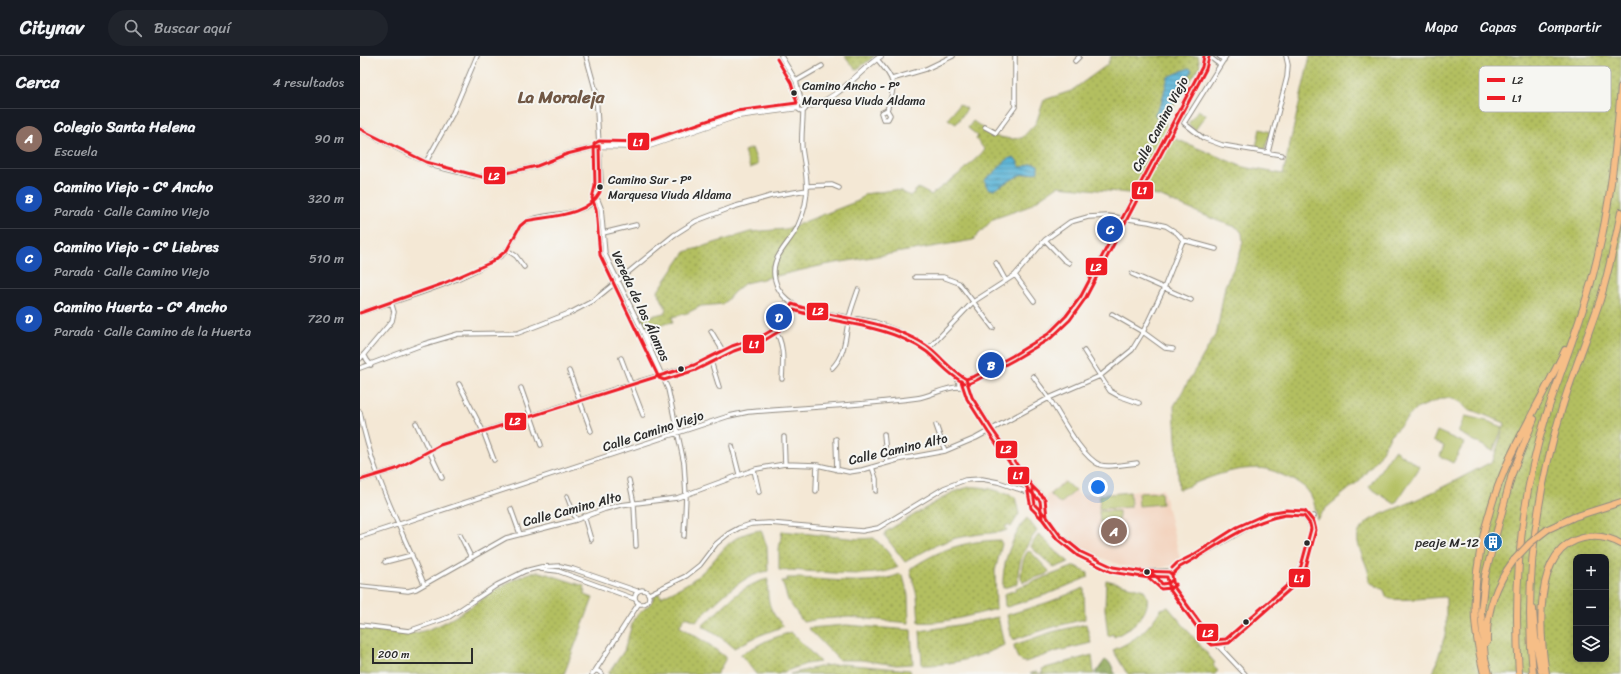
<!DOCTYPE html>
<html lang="es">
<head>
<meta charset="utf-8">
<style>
	body { margin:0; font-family:Sriracha,sans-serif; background:#20242c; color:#f1f3f6 }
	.controls { position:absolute; right:12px; bottom:12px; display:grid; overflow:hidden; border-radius:8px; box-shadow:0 2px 10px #0003 }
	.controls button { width:36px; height:36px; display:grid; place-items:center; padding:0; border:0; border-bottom:1px solid #363941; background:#171b24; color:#f1f3f6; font:20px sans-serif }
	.scale { position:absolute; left:12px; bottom:10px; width:101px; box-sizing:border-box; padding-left:4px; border:2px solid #2b2b2b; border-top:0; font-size:11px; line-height:14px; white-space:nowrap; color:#2b2b2b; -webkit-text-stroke:3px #f6f6f2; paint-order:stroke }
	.you { position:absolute; left:738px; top:431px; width:14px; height:14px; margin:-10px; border:3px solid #fff; border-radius:50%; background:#1a73e8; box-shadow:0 0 0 6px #1a73e833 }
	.badge { display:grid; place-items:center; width:26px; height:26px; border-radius:50%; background:#1f6fb2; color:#fff; font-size:13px; font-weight:700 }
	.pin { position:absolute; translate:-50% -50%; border:2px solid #fff; box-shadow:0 1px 4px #0006 }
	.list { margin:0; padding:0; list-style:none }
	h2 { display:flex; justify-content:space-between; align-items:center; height:52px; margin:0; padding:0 16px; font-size:17px }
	h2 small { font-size:13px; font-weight:400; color:#9ea1a6 }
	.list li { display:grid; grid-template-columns:26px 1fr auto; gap:12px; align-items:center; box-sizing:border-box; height:60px; padding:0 16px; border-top:1px solid #363941 }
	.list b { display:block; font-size:15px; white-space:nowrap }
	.list p { margin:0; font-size:13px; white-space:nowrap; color:#9ea1a6 }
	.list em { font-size:13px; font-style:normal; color:#9ea1a6 }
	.icon { flex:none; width:22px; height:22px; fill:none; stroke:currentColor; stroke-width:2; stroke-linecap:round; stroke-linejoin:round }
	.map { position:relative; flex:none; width:1261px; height:618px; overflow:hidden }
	header { display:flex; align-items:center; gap:24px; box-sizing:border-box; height:56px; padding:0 20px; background:#171b24; border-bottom:1px solid #363941 }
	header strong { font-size:19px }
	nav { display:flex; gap:22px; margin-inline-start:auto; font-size:14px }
	.search { width:280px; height:36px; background:#20242c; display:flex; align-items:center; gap:10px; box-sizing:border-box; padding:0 14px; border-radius:22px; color:#9ea1a6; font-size:15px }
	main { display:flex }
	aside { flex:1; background:#171b24 }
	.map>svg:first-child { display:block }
</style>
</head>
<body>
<header>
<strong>Citynav</strong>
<div class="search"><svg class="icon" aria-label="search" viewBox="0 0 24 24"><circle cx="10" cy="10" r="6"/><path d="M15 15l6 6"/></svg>Buscar aquí</div>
<nav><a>Mapa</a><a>Capas</a><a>Compartir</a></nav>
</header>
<main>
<aside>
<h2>Cerca<small>4 resultados</small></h2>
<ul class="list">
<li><span class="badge" style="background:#8d6e63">A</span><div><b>Colegio Santa Helena</b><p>Escuela</p></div><em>90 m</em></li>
<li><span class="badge" style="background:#1a4fb4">B</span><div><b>Camino Viejo - Cº Ancho</b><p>Parada · Calle Camino Viejo</p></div><em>320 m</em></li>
<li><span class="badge" style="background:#1a4fb4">C</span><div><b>Camino Viejo - Cº Liebres</b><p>Parada · Calle Camino Viejo</p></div><em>510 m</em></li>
<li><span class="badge" style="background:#1a4fb4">D</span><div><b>Camino Huerta - Cº Ancho</b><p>Parada · Calle Camino de la Huerta</p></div><em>720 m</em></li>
</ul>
</aside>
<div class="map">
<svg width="1261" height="618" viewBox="0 0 1261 618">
	<defs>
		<pattern id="grass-dots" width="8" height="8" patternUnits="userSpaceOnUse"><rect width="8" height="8" fill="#b3bf60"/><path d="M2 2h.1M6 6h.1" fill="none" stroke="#929b4f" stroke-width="1.8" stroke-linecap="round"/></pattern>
		<pattern id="forest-crowns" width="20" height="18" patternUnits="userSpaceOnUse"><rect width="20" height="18" fill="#8ea656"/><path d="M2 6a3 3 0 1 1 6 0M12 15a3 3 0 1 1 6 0" fill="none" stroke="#748747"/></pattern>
		<pattern id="water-rules" width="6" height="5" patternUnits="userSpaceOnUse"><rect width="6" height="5" fill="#58b2d5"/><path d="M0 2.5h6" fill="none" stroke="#4991ad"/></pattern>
	</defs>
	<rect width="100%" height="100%" fill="#f6f6f2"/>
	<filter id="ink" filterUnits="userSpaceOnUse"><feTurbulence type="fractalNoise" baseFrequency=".025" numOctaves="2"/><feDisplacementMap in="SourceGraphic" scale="8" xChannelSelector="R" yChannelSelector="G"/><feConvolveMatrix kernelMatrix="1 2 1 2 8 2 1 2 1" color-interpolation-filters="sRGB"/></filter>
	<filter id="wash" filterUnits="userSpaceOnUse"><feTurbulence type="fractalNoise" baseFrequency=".012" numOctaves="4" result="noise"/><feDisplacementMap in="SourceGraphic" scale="16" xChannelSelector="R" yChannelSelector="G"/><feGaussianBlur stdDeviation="0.9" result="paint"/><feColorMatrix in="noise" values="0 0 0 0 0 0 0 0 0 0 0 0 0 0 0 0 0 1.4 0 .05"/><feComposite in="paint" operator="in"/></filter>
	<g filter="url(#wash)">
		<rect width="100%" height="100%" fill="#f4e8d5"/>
		<path fill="#f3d4bf" d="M704,425L720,439L803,433L821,507L800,512L789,513L763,510L734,499L716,487L702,475L691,463L686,440Z"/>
		<path fill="url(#grass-dots)" stroke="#6f7546" fill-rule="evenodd" d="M485,0H515L496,14Z
			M751,0H838L840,10L804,65L816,83L883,111L923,118L950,0H1261V618H1073L1086,576V541C1076,541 1035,546 1028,542C1026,541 1025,537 1024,534L1009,526C1011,510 995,493 998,479C999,473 1006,466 1012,463C1024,456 1038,452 1051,446C1079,434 1106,419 1133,405L1145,367L1106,352L1101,346L1091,342H1082L1056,353L1031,379L1017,403L1000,424L966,452L957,463C954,440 950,431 927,421C921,419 914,414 907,413C877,409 847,422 819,434L814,350L857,276L865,230L878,203L883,186L882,177L878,172L873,170L858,165L799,140L698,130L667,151L633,163L613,184L464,209L385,227L374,236L363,248L341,250L327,257L312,261L313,266L283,272L278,263L304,257L306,253L298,235L325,196L390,176L426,173L498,145L505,138L533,134L541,135L550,140L558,132L571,139L603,115L625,94L616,83L618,80L608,72L613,65L634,80L651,83L662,82L676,67L684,44L711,35L747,9ZM1216,501H1246V603H1216Z
			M609,431C626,430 639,435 655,441L659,458L651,471L648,469L645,471L647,474L641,476L620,478L596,482L574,490L545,506L525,480V476L593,436Z
			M667,462L677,475C664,491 658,507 657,528L643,532C642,511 648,493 658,475C661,470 663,465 667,462Z
			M401,474L407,491L408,515C377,521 359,545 336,565L326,561L319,570L350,589L365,601V604L357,618H248L264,595L274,562L291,547L295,539L299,537L301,541C315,534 329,528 340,518C364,497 366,479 401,474Z
			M422,475L498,483L514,482L527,495L538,511C513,525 449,513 419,514V493Z
			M679,478L698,497L709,506L694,512L671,491L672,488Z
			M640,484L642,488L635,515L636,553C617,558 578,569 559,566L557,540L550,513C580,493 604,485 640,484Z
			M668,495L671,496L689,515L687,518L663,526L661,523C661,514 662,503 668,495Z
			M715,510L728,517V521L688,538L647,551L645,550L644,538L656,534V532Z
			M173,516H181L224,530L225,539L233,542L204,618H0V571C12,572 46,579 55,577C100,568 130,529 173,516Z
			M540,518L543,520L548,539L549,567L489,561L460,563L443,566L428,544L422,525H427V522C461,521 508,532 540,518Z
			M408,523C407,544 408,555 424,570L398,580L374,592L366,585L343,570V569C364,551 380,529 408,523Z
			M746,524L784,534C797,554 770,574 754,581L753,578L748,580L745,553Z
			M724,532L725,563L693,571L652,584L647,559L689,546Z
			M808,551L855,607L853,609L858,615L855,618H768L766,616L753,594C775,585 789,573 801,553Z
			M638,561L644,589C621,601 588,610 562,609L560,575L598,569Z
			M726,568L731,587L698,595L665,606C657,605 656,598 654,591V589L692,576Z
			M486,569L551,574L553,608L536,609L501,604H479L448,572Z
			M431,576L460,606L446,608L418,618H396L381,599V598L408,584Z
			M732,599L734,618H670L677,615L679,618L683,616L682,613Z
			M482,608L550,614L551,618H430L463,610Z"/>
		<path fill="url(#forest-crowns)" stroke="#5c6840" d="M745,604L751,608L755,618H735Z"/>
		<path fill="#b3bf60" stroke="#6f7546" d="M599,48L607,53L596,68L588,63Z
			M838,54L846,59L835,74L828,68Z
			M900,73L910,76L905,93L896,91Z
			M392,92L398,109L390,112L384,95Z
			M1105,360L1127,365L1143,371L1133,395L1098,376Z
			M1077,375L1104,387L1093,407L1080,400L1084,390L1073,385Z
			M1034,394L1060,411L1035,448L1009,431Z
			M705,426L715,435L700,448L690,438Z
			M770,436L771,451L739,453L740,439Z
			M801,436L802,448L779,450L778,437Z
			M739,455H759V465L740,466Z"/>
		<path fill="url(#water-rules)" stroke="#426e80" d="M829,12L831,13L832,15C826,25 808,61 796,61L795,57L801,48L808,21Z
			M653,101L656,103L660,111C667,112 671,104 678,109V116L660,119L633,134C628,132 625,130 625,124C628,120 632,119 635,116C641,110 644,104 653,101Z"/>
	</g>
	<g filter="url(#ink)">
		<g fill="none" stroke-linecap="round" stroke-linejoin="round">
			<g stroke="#908a80" stroke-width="5.5">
				<path id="minor" d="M421,0L436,25L442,47
					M859,0L864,4
					M866,0L824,67L843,82L862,89L922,99
					M850,1L860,9
					M517,3C536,26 536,27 527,54L530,59L528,63H523L521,57L527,54
					M715,5L719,1
					M842,9L844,0
					M532,23L566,13L593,0
					M436,25L462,10
					M438 51a4 4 0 1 1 8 0a4 4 0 1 1-8 0Z
					M443,55C443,67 441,79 442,92C444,109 449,126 446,143C445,153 441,163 437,172C426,193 405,204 418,232C424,243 432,248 443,253L515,266L536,274L569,292L592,313L606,323
					M625,71L636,77L655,51V0
					M908,96L927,21L928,9L926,0
					M66,106L92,59L117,0
					M447,130L472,129L479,132
					M237,142L241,152L245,198L280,270L308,333L324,407L326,440L324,480
					M243,177L276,169
					M685,184L704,204L709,207
					M823,184L856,193
					M147,194L156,200L164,211
					M636,207L646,225
					M772,218L831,244
					M655,219L674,245
					M555,221H583L599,227L633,272
					M0,257C46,241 97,228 139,201C153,193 155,171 165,166C191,153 239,166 241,125L236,36L226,0
					M752,258L783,276L805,292L813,293
					M414,273C425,287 423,306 422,323
					M351,275L363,295
					M724,295L750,335L759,340L779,347
					M4,298L7,304L11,309
					M261,302L283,359
					M350,302L359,331
					M0,303L32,265L34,256L31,246
					M0,312L64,288L98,278L158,277L179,269L212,256L233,245L314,179L336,165L373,151L411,140L447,134
					M472,312C486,298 485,280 489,262C491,253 495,243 498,234
					M592,314L598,325
					M209,315L231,375
					M673,320C678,327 684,335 689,342C701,360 721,401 740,409C749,412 767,408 777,407
					M603,322L599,324V329L610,338
					M606,323L615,320L652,300L688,278L706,260L721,240L842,11L850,1
					M606,323L612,341L632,373L672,430L685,443L686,460
					M99,328L123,375L134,404
					M161,332L181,389
					M0,356C11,416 41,472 64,528
					M56,367L82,422
					M576,369L585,395
					M524,378L527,407
					M424,381L425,408
					M476,383L477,414
					M372,390L379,418
					M512,411L516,423V435
					M394,414L399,436
					M0,424L36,413L80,389L270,328L334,309L372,290L402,280L414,273L432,248
					M269,424L274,448L276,490
					M672,430L675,449L687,461L700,479L721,496L753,511L791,517L798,522L802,528L814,531
					M456,435L457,409
					M207,440L216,464
					M151,453L160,478
					M224,460L231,484
					M100,479L111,501
					M0,481L369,360L388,356C444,352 501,349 557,342C571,340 586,330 601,331
					M25,506L52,499
					M180,513L198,515L275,543
					M788,515H807L811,517L814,531L850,581L885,618
					M812,519L820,511L899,465L921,458H934L947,461L954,460
					M0,530L48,535L56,533L146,482L216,464L245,453L260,449L317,442L396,413L425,408L457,409L489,416L502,414L541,403L585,395L616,382L689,342L740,320L772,294L783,276L804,232L823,184L817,177L806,170L789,166L748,160L728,161L710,166L685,184L655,219L613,246L569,292
					M275 541a7 7 0 1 1 14 0a7 7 0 1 1-14 0Z
					M289,538L326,520L340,509L356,488L368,478L379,472L391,468L409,467L502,475L518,472L584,432L605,424L622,423L638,426L673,438
					M0,569L49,575L89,561L137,529L165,515L181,511L200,510L213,513L277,535
					M853,584H862L869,581L932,525L941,510L949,483L951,473L950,468L944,460
					M862,594L866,583
					M235,615L279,547
					M232,618L235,615H238L242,618"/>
			</g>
			<g stroke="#908a80" stroke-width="6">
				<path id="tertiary" d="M446,51C478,45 496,17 521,0
					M0,73L49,98L75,110L115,120L129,121L177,110L207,98L239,90L286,91L377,60L438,52"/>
			</g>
			<g stroke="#908a80" stroke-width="8">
				<path id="motorway" d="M1188,473L1214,461L1261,446
					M1173,553L1175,580L1181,615
					M1127,586C1126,556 1136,528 1154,504
					M1124,618C1118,593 1113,566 1115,540C1117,492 1131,443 1151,399C1168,364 1188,330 1205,294
					M1129,618L1125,602L1121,556L1125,520L1152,418L1174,363
					M1159,618C1153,531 1160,444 1186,360C1202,310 1223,262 1235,211C1250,152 1256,92 1261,31
					M1173,618C1164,528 1176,438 1202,352C1213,316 1228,280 1240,244C1249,215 1255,185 1261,156
					M1186,618C1180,580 1171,493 1223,482C1236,479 1249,481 1261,488"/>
			</g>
			<use href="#minor" stroke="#fff" stroke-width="3.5"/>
			<use href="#tertiary" stroke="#fff" stroke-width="4.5"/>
			<use href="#motorway" stroke="#f6be87" stroke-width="6"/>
			<g stroke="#908a80" stroke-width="8" stroke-linecap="butt">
				<path id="motorway-bridge" d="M1154,504L1170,487L1188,473"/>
			</g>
			<use href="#motorway-bridge" stroke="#f6be87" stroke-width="6"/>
			<g stroke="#f6f6f2" stroke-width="6">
				<path id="bus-1" d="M0,73L66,106L122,121H129L177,110L207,98L239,90L240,136C228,160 190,160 166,165L160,170L147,194L132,206L82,228L0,257
					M606,323L615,320L652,300L688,278L706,260L721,240L842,11L844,0
					M606,323L612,341L632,373L672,430L685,443L687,461
					M0,424L36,413L80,389L334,309L372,290L402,280L414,273L432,248C470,262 511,262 547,279C556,283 564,287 571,293C583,303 592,315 606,323
					M672,430L675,449L687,461L700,479L721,496L753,511L791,517L798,522L802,528L809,527L812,524
					M926,459L944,460L950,468L951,473L941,510L932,525L866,583L853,584L814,531L812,519L820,511C856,492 885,466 926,459Z
					M781,515L809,516L812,519"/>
			</g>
			<g stroke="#f6f6f2" stroke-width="6">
				<path id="bus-2" d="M417,3L431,27L437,47L376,55L285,86L239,85L234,88L235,130L232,142L236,153L240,199L299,322L304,324L336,314L374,295L405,284L418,276L434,254C470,267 510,267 546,284C553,287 560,291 567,296C579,306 589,319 604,327
					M601,325L607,343L628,376L668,433L680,445L682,462
					M608,328L617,324L654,304L691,282L710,264L725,243L846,13L849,1
					M667,431L671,452L683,464L697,483L718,500L751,516L789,522L801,533L811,532L816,528
					M781,520L807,521L810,534L846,584L852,589L869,587L936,528L946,511L956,474L954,466L945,455L926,454L908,457L877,471L833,499L817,507L812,512"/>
			</g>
			<use href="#bus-1" stroke="#ee1c25" stroke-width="3"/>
			<use href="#bus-2" stroke="#ee1c25" stroke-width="3"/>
		</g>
	</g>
	<defs>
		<g id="building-disc" transform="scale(1)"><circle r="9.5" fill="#1f6fb2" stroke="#f6f6f2"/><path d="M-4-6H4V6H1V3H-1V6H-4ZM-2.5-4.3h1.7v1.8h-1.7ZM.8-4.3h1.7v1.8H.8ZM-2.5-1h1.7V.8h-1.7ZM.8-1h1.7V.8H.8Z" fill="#fff"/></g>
	</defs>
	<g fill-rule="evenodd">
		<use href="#building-disc" x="1133" y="486"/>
	</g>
	<g fill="#2b2b2b" stroke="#f6f6f2" stroke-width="1.5">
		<circle cx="434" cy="37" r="3.5"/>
		<circle cx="240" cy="131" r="3.5"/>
		<circle cx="321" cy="313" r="3.5"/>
		<circle cx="947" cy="487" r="3.5"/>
		<circle cx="787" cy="516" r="3.5"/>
		<circle cx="886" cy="566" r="3.5"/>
	</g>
	<g text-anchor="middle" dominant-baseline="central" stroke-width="4" stroke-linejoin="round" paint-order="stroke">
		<g font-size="12" fill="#2b2b2b" stroke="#f6f6f2" text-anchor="start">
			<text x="442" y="30">Camino Ancho - Pº<tspan x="442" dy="15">Marquesa Viuda Aldama</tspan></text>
			<text x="248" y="124">Camino Sur - Pº<tspan x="248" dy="15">Marquesa Viuda Aldama</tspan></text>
		</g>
		<g font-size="13" fill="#2b2b2b" stroke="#f6f6f2">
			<text transform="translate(800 68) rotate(-62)">Calle Camino Viejo</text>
			<text transform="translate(281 250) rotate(65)">Vereda de los Álamos</text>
			<text transform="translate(293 375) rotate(-18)">Calle Camino Viejo</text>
			<text transform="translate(538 393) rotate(-13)">Calle Camino Alto</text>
			<text transform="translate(212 453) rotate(-15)">Calle Camino Alto</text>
		</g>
		<g font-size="13" fill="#2b2b2b" stroke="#f6f6f2" text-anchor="end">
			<text x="1119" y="486">peaje M-12</text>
		</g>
		<g font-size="17" font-weight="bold" fill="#715845" stroke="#f6f6f2">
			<text x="201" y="41">La Moraleja</text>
		</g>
	</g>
	<rect x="1119" y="10" width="132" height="46" rx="6" fill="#f6f6f2" stroke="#b9b9b6" stroke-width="1"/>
	<rect x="1127" y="22" width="18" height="4" fill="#ee1c25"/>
	<rect x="1127" y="40" width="18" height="4" fill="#ee1c25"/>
	<g font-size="11" fill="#2b2b2b">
		<text x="1152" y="28">L2</text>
		<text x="1152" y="46">L1</text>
	</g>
	<g stroke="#f6f6f2" stroke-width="1.5">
		<rect x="267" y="76" width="23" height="19" rx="4" fill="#ee1c25"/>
		<rect x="123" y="110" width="23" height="19" rx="4" fill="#ee1c25"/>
		<rect x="771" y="125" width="23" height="19" rx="4" fill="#ee1c25"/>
		<rect x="725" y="201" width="23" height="19" rx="4" fill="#ee1c25"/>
		<rect x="446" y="246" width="23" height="19" rx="4" fill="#ee1c25"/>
		<rect x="382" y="278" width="23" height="20" rx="4" fill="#ee1c25"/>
		<rect x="144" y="356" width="23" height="19" rx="4" fill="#ee1c25"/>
		<rect x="635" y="384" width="23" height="19" rx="4" fill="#ee1c25"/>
		<rect x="647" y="410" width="23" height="19" rx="4" fill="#ee1c25"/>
		<rect x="928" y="512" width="23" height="20" rx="4" fill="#ee1c25"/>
		<rect x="836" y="567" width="23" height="19" rx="4" fill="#ee1c25"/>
	</g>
	<g font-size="11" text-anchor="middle" font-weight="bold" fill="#fff">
		<text x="278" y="90">L1</text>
		<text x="134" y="124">L2</text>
		<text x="782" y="138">L1</text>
		<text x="736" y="215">L2</text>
		<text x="458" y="259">L2</text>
		<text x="394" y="292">L1</text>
		<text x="155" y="369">L2</text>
		<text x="646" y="397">L2</text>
		<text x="658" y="423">L1</text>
		<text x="939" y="526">L1</text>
		<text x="848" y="581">L2</text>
	</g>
</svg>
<div class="controls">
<button>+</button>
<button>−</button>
<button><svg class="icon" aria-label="layers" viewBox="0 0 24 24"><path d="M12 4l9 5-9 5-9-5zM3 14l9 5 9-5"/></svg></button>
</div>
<div class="scale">200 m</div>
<div class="you"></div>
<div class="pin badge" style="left:754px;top:475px;background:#8d6e63">A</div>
<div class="pin badge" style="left:631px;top:309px;background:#1a4fb4">B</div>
<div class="pin badge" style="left:750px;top:173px;background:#1a4fb4">C</div>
<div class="pin badge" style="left:419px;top:261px;background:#1a4fb4">D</div>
</div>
</main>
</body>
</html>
